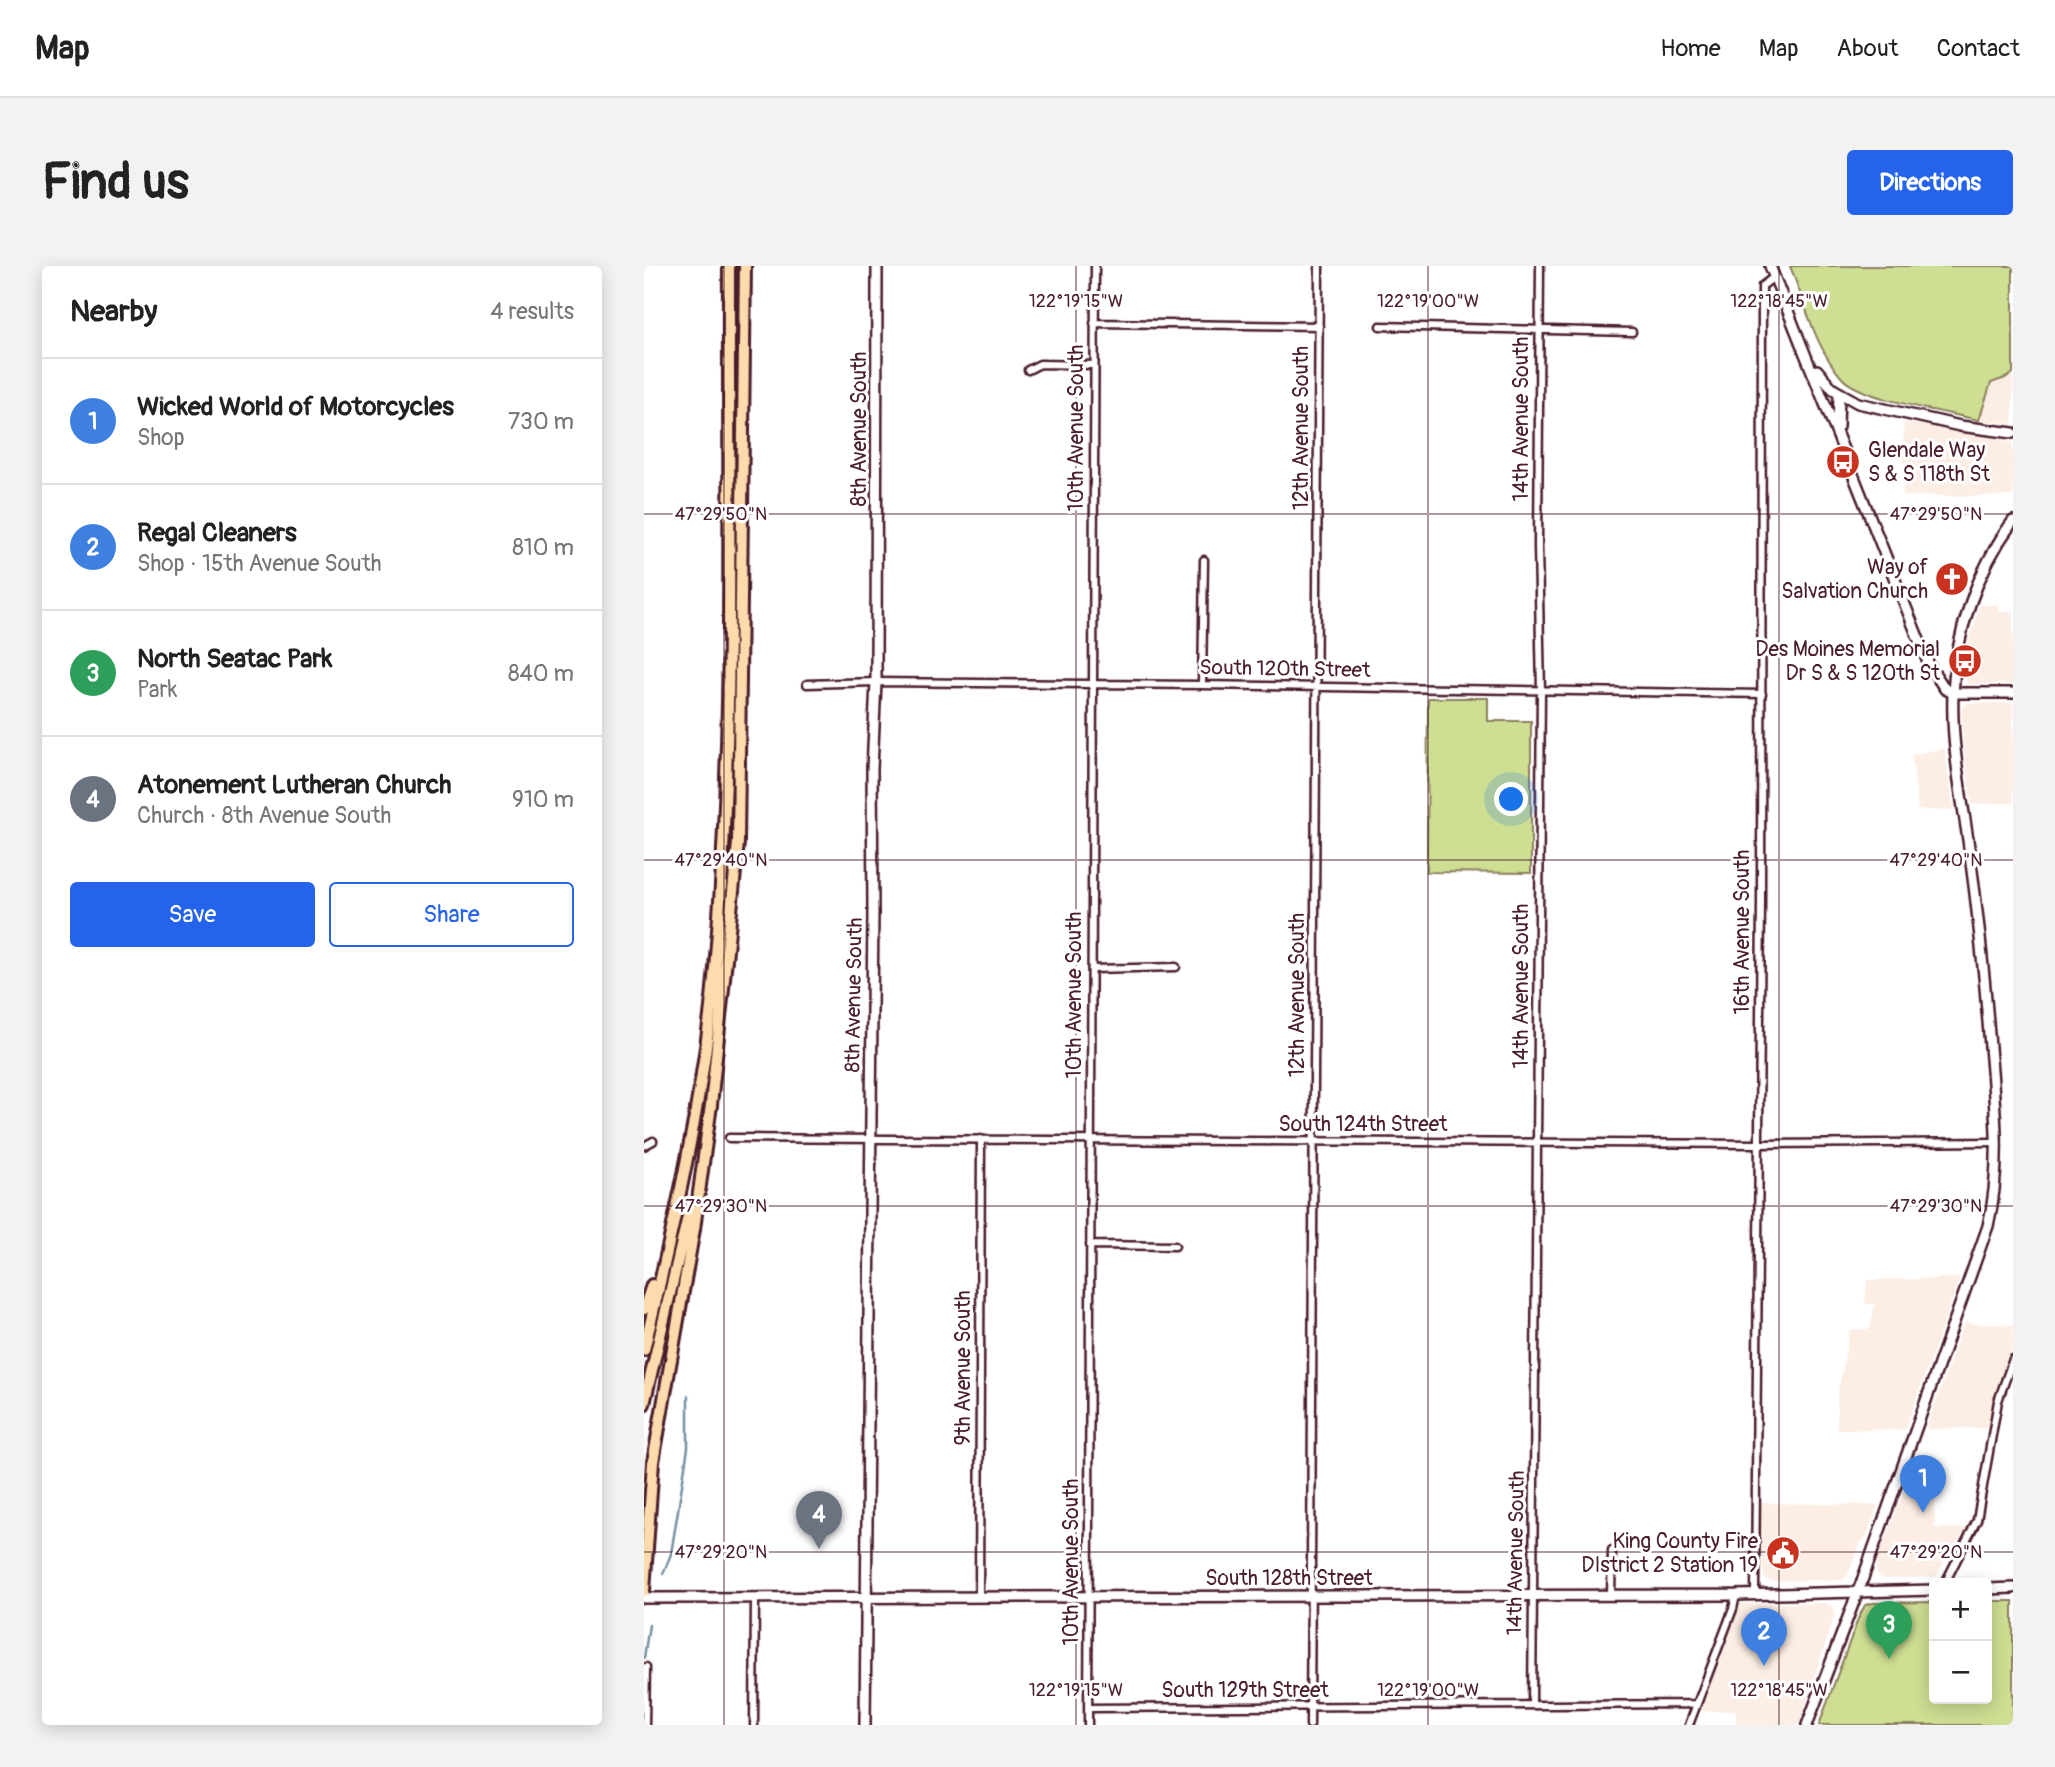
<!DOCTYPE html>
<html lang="en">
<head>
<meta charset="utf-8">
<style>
	body { margin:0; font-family:Pangolin,sans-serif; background:#f2f2f2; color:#222 }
	.controls { position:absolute; right:21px; bottom:21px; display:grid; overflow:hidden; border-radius:7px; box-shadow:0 4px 18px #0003 }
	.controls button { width:63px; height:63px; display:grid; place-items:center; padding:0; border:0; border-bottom:2px solid #e0e0e0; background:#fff; color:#222; font:35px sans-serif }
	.you { position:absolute; left:868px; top:534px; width:24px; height:24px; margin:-18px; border:5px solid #fff; border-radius:50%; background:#1a73e8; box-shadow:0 0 0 10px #1a73e833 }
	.badge { display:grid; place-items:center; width:46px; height:46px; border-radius:50%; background:#2563eb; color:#fff; font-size:23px; font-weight:700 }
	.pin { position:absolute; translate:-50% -58px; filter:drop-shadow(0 2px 4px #0008) }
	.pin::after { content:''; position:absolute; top:37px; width:24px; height:21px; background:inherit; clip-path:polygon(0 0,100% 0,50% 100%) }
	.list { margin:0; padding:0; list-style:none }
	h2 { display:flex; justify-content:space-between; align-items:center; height:91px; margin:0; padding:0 28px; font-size:30px }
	h2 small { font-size:23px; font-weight:400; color:#767676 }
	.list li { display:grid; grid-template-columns:46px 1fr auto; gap:21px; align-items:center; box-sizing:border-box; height:126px; padding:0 28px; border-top:2px solid #e0e0e0 }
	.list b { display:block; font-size:26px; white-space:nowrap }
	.list p { margin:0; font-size:23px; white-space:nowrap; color:#767676 }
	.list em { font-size:23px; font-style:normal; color:#767676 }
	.actions { display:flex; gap:14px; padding:21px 28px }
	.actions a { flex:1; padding:16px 0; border:2px solid #2563eb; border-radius:7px; text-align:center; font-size:24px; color:#2563eb }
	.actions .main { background:#2563eb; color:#fff }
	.map { position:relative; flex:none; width:1369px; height:1459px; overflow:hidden; border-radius:7px }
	header { display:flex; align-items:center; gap:42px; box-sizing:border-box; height:98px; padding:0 35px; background:#fff; border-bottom:2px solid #e0e0e0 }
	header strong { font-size:33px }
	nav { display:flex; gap:38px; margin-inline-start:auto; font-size:24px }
	.intro { display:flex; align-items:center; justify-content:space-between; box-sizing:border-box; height:168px; padding:0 42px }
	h1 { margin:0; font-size:49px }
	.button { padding:18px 32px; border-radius:7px; background:#2563eb; color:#fff; font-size:24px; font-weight:700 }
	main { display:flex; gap:42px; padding:0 42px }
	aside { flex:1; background:#fff; border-radius:7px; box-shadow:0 4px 18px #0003 }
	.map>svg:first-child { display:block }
</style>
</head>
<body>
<header>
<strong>Map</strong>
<nav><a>Home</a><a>Map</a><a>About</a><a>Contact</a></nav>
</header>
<div class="intro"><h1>Find us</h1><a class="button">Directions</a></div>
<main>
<aside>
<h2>Nearby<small>4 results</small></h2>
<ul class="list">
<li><span class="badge" style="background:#3f7fe0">1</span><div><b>Wicked World of Motorcycles</b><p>Shop</p></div><em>730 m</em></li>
<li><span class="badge" style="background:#3f7fe0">2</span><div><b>Regal Cleaners</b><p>Shop · 15th Avenue South</p></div><em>810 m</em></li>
<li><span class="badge" style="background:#2e9e5b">3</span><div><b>North Seatac Park</b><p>Park</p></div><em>840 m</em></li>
<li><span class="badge" style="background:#6b7280">4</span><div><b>Atonement Lutheran Church</b><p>Church · 8th Avenue South</p></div><em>910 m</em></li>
</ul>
<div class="actions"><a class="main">Save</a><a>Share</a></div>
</aside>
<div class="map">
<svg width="1369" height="1459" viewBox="0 0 1369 1459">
	<rect width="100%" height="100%" fill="#fff"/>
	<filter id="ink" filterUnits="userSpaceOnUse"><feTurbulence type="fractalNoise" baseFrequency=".0143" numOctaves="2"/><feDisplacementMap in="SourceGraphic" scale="14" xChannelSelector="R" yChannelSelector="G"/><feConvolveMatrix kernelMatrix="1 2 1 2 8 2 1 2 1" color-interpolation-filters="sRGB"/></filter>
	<g filter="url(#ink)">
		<path fill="#fceee4" d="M1369,107V158L1335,154L1347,117L1364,111Z
			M1260,156L1369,176V230H1259Z
			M1336,339H1354V346H1369V418H1325L1322,416L1320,403L1324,378Z
			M1325,437H1369V537L1328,538L1321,495L1317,447L1321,439Z
			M1300,482L1310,544H1274L1268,489Z
			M1316,1012L1261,1164L1193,1163V1131L1206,1064L1226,1063L1231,1038H1221L1223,1014Z
			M1320,1057L1369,1059V1078L1350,1134L1344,1162L1282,1163Z
			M1261,1222L1291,1223V1262H1322L1292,1310L1289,1311L1240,1313L1233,1308L1232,1298Z
			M1116,1237L1234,1239L1224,1266L1216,1279L1203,1311L1198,1314L1126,1315L1121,1312L1118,1303Z
			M1183,1337L1190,1342L1191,1348L1155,1459H1092V1445H1055L1096,1338Z"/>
		<path fill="#cede92" stroke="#8c7e5e" stroke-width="2" d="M1146,0H1369V107L1364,111L1347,117L1335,154C1303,146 1218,134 1198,112C1171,82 1161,37 1146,0Z
			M784,432H844V455H887V607L783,606Z
			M1343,1335H1369V1459H1175L1214,1353L1221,1339L1229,1337L1290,1336V1433H1343Z"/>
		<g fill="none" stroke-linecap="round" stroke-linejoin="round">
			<path stroke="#7592a1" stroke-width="2.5" d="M19,1308L27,1288L44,1182V1130
				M0,1392L5,1359"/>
			<g stroke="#4a1f2b" stroke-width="11">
				<path id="street" d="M450,57L675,60
					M736,60L988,66
					M384,104L396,98L450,99
					M163,418L232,416L558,419L1118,428
					M558,419L560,294
					M448,703L532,701
					M85,872L1114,878L1353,876
					M0,880L9,875
					M446,979L531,980
					M1301,1317L1333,1254L1354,1135L1369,1093
					M1111,1328L1117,636L1118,20L1130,11
					M967,1329L968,1284
					M335,1331L337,873
					M888,1439L897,426L894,280L896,0
					M444,1442L1052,1438
					M1,1459L2,1401
					M110,1459L111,1332
					M444,1459L451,0
					M666,1459L675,0
					M1045,1459L1089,1343L1092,1329"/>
			</g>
			<g stroke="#4a1f2b" stroke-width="14">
				<path id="secondary" d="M1126,0L1285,399L1301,423L1309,427
					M1173,104L1189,123L1214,137L1316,160L1369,167
					M1194,161L1195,128
					M1309,427H1369
					M1343,1323L1369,1322
					M0,1332L1092,1329L1290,1324
					M221,1459L229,645L228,503L232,416L233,0
					M1163,1459L1219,1312L1344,960C1358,900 1351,842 1346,781C1341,714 1334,647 1325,581C1318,531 1307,479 1309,428C1311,368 1333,304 1369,255"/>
			</g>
			<g stroke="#4a1f2b" stroke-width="16">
				<path id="highway" d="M0,1043L8,1019
					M0,1084C30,959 60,831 71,702C91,469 84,234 85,0
					M0,1138L46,942
					M0,1325L9,1196L50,963L67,839L94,577L101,0"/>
			</g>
			<use href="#street" stroke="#fff" stroke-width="6"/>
			<use href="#secondary" stroke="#fff" stroke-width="9"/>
			<use href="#highway" stroke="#fedbac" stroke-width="10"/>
		</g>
	</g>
	<path fill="none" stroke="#4a1f2b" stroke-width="2" stroke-opacity="0.45" d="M80,0V1459M432,0V1459M784,0V1459M1135,0V1459M0,248H1369M0,594H1369M0,940H1369M0,1286H1369"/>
	<defs>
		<g id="bus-disc" transform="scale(1.75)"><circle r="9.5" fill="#c8321e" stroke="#fff"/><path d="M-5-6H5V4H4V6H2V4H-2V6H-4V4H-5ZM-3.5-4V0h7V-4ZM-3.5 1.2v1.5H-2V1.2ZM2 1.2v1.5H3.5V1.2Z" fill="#fff"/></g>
		<g id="church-disc" transform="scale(1.75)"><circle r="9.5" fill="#c8321e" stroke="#fff"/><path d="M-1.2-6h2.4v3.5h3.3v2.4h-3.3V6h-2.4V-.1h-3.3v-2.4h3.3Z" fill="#fff"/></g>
		<g id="civic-disc" transform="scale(1.75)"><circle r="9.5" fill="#c8321e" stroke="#fff"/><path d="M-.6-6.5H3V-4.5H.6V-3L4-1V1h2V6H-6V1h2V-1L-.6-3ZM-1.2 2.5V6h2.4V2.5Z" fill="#fff"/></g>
	</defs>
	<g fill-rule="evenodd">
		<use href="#bus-disc" x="1199" y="196"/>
		<use href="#church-disc" x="1308" y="313"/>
		<use href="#bus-disc" x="1321" y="395"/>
		<use href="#civic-disc" x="1139" y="1287"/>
	</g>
	<g text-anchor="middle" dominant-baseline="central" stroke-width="6" stroke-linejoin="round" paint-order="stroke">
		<g font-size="21" fill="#4a1f2b" stroke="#fff">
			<text transform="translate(877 153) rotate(-90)">14th Avenue South</text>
			<text transform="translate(432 162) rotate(-90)">10th Avenue South</text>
			<text transform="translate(657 162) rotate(-90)">12th Avenue South</text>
			<text transform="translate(215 163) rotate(-90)">8th Avenue South</text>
			<text transform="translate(641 403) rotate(1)">South 120th Street</text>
			<text transform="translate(1098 666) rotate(-90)">16th Avenue South</text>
			<text transform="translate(877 720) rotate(-90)">14th Avenue South</text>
			<text transform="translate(210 729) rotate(-89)">8th Avenue South</text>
			<text transform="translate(430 729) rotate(-90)">10th Avenue South</text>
			<text transform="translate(653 729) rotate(-90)">12th Avenue South</text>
			<text x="719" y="858">South 124th Street</text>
			<text transform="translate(319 1102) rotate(-90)">9th Avenue South</text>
			<text transform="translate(872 1287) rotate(-89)">14th Avenue South</text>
			<text transform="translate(427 1296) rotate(-90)">10th Avenue South</text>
			<text x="645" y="1312">South 128th Street</text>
			<text x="601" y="1424">South 129th Street</text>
		</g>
		<g font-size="21" fill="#4a1f2b" stroke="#fff" text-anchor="end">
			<text x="1224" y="184" text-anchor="start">Glendale Way<tspan x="1224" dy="24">S &amp; S 118th St</tspan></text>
			<text x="1284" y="301">Way of<tspan x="1284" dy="24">Salvation Church</tspan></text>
			<text x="1296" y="383">Des Moines Memorial<tspan x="1296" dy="24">Dr S &amp; S 120th St</tspan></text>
			<text x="1114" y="1275">King County Fire<tspan x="1114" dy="24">DIstrict 2 Station 19</tspan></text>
		</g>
	</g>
	<g font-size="18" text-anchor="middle" fill="#4a1f2b" stroke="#fff" stroke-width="6" stroke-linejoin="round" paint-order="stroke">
		<text x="432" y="41">122°19'15"W</text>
		<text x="784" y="41">122°19'00"W</text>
		<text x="1135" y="41">122°18'45"W</text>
		<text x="77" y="254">47°29'50"N</text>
		<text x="1292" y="254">47°29'50"N</text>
		<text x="77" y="600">47°29'40"N</text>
		<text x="1292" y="600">47°29'40"N</text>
		<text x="77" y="946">47°29'30"N</text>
		<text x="1292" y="946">47°29'30"N</text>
		<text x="77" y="1292">47°29'20"N</text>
		<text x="1292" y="1292">47°29'20"N</text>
		<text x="432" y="1430">122°19'15"W</text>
		<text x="784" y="1430">122°19'00"W</text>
		<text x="1135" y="1430">122°18'45"W</text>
	</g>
</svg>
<div class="controls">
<button>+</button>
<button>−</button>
</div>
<div class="you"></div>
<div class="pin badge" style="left:1279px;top:1247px;background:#3f7fe0">1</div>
<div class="pin badge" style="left:1120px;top:1400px;background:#3f7fe0">2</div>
<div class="pin badge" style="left:1245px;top:1393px;background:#2e9e5b">3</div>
<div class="pin badge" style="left:175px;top:1283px;background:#6b7280">4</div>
</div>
</main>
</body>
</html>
